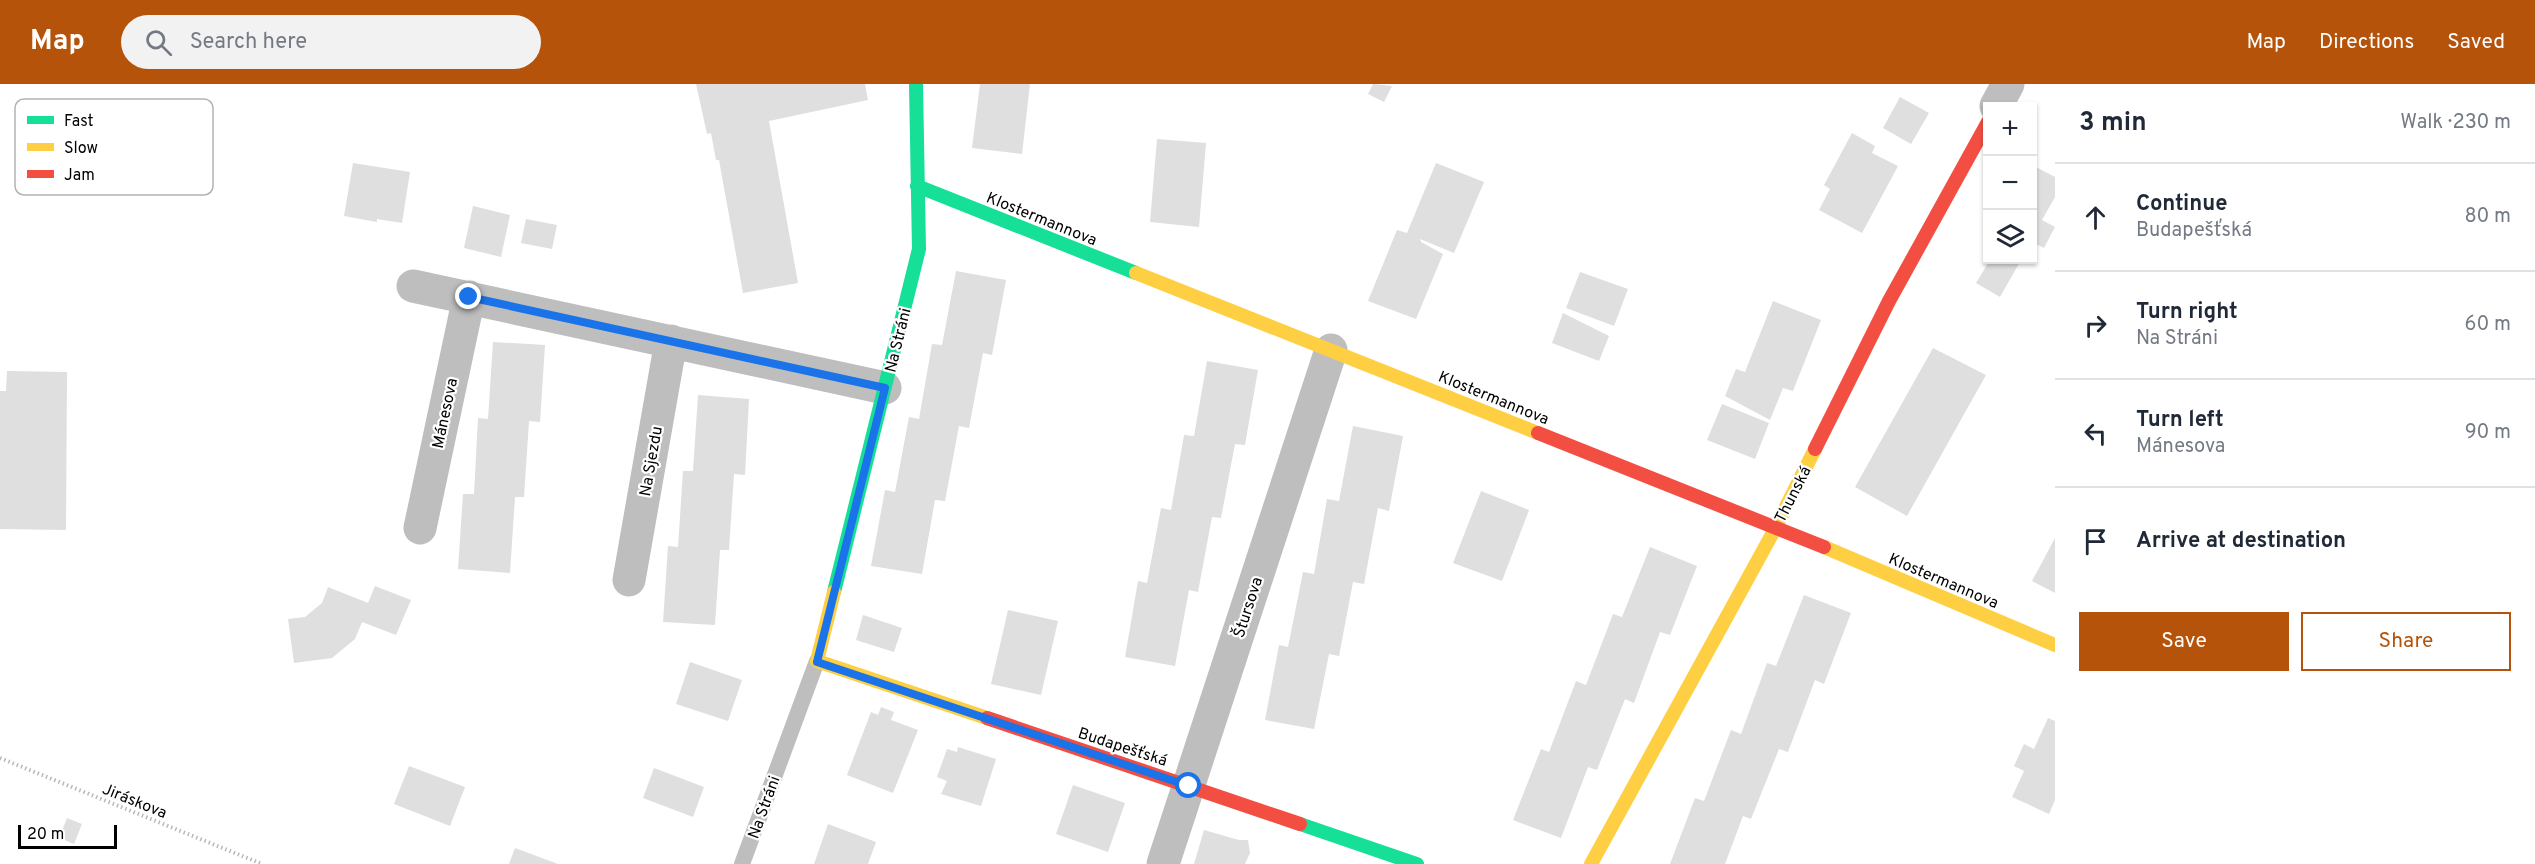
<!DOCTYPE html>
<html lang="en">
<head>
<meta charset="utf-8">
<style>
	:root { --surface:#fff; --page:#f2f2f3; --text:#1f2937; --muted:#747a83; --line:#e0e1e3; --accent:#b45309 }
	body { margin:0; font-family:Overpass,sans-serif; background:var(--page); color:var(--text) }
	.controls { position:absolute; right:18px; top:18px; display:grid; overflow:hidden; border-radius:0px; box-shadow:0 2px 4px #0004 }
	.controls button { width:54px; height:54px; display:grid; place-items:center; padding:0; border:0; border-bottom:2px solid var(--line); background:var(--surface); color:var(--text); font:30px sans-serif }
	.scale { position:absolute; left:18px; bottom:15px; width:99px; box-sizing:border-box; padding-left:6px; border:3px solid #000; border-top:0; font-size:16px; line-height:21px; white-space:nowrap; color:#000; -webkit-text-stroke:4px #fff; paint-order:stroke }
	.stop { position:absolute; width:18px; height:18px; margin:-14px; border:4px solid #1a73e8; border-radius:50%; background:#fff }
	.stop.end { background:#1a73e8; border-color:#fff; box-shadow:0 2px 6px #0008 }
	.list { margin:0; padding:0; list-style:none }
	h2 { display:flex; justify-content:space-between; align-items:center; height:78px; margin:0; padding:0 24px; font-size:26px }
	h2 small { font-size:20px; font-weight:400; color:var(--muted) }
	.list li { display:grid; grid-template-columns:39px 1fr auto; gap:18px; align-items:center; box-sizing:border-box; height:108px; padding:0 24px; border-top:2px solid var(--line) }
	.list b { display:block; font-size:22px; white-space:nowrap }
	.list p { margin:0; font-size:20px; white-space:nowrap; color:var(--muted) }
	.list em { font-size:20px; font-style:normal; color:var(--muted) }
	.actions { display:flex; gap:12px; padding:18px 24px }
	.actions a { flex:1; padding:14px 0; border:2px solid var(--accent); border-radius:0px; text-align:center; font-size:21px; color:var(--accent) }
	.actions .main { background:var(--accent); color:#fff }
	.icon { flex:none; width:33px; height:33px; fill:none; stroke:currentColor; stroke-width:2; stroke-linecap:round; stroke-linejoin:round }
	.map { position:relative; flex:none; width:2055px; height:780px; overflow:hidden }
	header { display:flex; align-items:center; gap:36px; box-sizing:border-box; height:84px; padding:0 30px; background:var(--accent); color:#fff }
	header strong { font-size:28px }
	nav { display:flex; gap:33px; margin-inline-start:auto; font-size:21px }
	.search { width:420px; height:54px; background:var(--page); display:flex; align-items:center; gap:15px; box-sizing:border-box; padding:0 21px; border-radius:33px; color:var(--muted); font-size:22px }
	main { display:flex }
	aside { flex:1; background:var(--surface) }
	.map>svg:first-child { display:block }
	.building { fill:#dfdfdf }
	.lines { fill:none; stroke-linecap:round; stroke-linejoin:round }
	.path { stroke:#b9b9b9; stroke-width:4; stroke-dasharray:1.5 3; stroke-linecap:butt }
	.lane { stroke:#bebebe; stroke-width:16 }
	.street { stroke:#bebebe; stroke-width:33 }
	.fast { stroke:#16e098; stroke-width:14 }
	.slow { stroke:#ffcf43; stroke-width:14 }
	.jam { stroke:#f24e42; stroke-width:14 }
	.route { stroke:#1a73e8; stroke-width:8 }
	.labels { text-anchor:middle; stroke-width:4.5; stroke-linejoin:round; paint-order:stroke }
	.street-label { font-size:16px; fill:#000; stroke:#fff }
	.key { fill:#fff; stroke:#b2b2b2; stroke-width:1.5 }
	.key-label { font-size:16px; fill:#000 }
</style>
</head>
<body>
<header>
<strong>Map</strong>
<div class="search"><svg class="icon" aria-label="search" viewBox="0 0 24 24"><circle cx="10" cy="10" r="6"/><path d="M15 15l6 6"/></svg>Search here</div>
<nav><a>Map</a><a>Directions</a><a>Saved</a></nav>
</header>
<main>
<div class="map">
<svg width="2055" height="780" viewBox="0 0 2055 780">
	<rect width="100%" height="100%" fill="#fff"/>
	<path class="building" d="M696 0H865L868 16 769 37 798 199 743 209 719 76H716L711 49 707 50Z
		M980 0H1030L1022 70 972 64Z
		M1373 0 1392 2 1384 18 1368 10Z
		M1900 13 1929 29 1911 60 1883 44Z
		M1852 49 1875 62 1872 69 1898 82 1862 149 1819 126 1830 105 1824 101Z
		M1157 55 1206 59 1199 143 1150 138Z
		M353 79 410 88 402 139 377 135V138L344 132Z
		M1436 79 1484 98 1454 169 1420 155 1421 158 1443 170 1416 235 1368 217 1397 146 1407 149Z
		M2034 82 2055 93V113L2042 136 2055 143 2044 164 2032 158Z
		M473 122 510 131 501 173 464 164Z
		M526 135 557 141 552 165 521 159Z
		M1990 176H2021L2000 213 1976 199Z
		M956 187 1006 196 992 271 983 269 969 344 959 342 945 417 935 416 922 490 871 482 885 406 895 408 909 333 919 335 932 260 942 261Z
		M1580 188 1628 205 1614 242 1566 224Z
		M1773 217 1821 236 1793 307 1783 304 1770 336 1725 312 1736 285 1745 288Z
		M1563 229 1609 252 1599 277 1552 259Z
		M493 258 545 261 540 338 529 337 524 413H515L510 489 458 485 463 410H474L478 334 488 335Z
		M1933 264 1986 291 1907 432 1855 403Z
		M1207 277 1258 286 1245 361 1235 360 1221 434 1212 433 1198 508 1189 506 1175 582 1125 573 1138 497 1147 499 1161 424 1171 426 1184 351 1194 352Z
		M7 287 67 288 66 446 0 445V307H6Z
		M698 311 749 315 745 391 734 390 729 466H720L715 541 663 538 668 462 678 463 683 387H693Z
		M1722 320 1769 339 1755 375 1707 356Z
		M1353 342 1403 352 1389 427 1378 424 1364 500 1353 498 1339 572 1329 570 1314 645 1265 636 1279 561 1288 563 1303 488 1314 490 1327 415 1339 417Z
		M1481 407 1529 426 1502 497 1453 479Z
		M2055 454V509L2032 497Z
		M1650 463 1697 482 1670 551 1660 548 1634 619 1625 615 1597 686 1588 683 1561 754 1513 736 1541 665 1549 668 1576 597 1586 601 1613 530 1622 533Z
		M375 502 411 516 396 551 362 538 355 555 332 574 294 579 288 535 305 533 322 519 328 503 368 519Z
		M1804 511 1851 529 1824 600 1815 596 1788 668 1779 665 1751 735 1743 732 1725 780H1670L1695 714 1704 717 1731 646 1741 650 1767 579 1776 582Z
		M1008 526 1058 537 1041 611 991 600Z
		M863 531 902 544 894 568 856 556Z
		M690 578 742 596 728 637 676 620Z
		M881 623 894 628 891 636 918 646 893 709 847 691 871 628 878 631Z
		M2048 634 2055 637V716L2049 730 2012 713 2024 687 2014 682 2024 660 2034 665Z
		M958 663 996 675 981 722 941 710 947 697 937 693 947 665 957 668Z
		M409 682 465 703 450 742 394 720Z
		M654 684 704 703 693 733 643 714Z
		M1073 701 1125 719 1108 768 1056 750Z
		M67 734 82 740 74 760 59 754Z
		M828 740 876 758 868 780H814Z
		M1204 746 1239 756H1248L1250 769 1245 780H1194Z
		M515 764 558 780H509Z"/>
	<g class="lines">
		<path class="path" d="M0 674 262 780"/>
		<path class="lane" d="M742 780 817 577"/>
		<path class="street" d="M1996 22 2008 0
			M413 202 885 304
			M420 444 469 213
			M629 496 671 257
			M1163 780 1331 266"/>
		<path class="fast" d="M917 102 1136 189
			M834 508 919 165 916 0
			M1300 740 1417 780"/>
		<path class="slow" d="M1136 189 1538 349
			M1824 463 2055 561
			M834 508 817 577 987 634
			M1591 780 1776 443 1815 365"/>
		<path class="jam" d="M1538 349 1824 463
			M1815 365 1889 217 1988 38
			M987 634 1300 740"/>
	</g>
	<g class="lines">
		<path class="route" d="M469 213 885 304 817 578 1189 702"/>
	</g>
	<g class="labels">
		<g class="street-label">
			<text transform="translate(1042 134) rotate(22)" y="6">Klostermannova</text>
			<text transform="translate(897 256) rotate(-76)" y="6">Na Stráni</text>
			<text transform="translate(1494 313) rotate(22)" y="6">Klostermannova</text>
			<text transform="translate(444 329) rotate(-78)" y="6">Mánesova</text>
			<text transform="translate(650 377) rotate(-80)" y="6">Na Sjezdu</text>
			<text transform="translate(1792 410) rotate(-63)" y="6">Thunská</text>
			<text transform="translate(1944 496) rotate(23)" y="6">Klostermannova</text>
			<text transform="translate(1247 523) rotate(-72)" y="6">Štursova</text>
			<text transform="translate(1123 662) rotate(18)" y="6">Budapešťská</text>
			<text transform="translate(135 716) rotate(22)" y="6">Jiráskova</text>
			<text transform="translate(763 723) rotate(-70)" y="6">Na Stráni</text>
		</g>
	</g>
	<rect x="15" y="15" width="198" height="96" rx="9" class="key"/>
	<rect x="27" y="32" width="27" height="8" fill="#16e098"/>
	<rect x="27" y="59" width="27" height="8" fill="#ffcf43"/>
	<rect x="27" y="86" width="27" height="8" fill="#f24e42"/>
	<g class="key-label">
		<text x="64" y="42">Fast</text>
		<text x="64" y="69">Slow</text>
		<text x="64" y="96">Jam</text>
	</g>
</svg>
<div class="controls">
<button>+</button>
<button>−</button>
<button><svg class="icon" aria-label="layers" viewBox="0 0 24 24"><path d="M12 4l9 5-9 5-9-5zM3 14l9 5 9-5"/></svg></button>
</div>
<div class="scale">20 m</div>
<div class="stop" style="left:1189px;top:702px"></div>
<div class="stop end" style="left:469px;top:213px"></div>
</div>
<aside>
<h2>3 min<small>Walk · 230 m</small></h2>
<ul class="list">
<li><svg class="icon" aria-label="ahead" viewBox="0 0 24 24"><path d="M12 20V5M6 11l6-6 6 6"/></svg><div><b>Continue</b><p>Budapešťská</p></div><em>80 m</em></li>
<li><svg class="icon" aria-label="right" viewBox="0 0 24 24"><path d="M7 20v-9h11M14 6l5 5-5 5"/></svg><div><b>Turn right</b><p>Na Stráni</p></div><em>60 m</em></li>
<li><svg class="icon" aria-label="left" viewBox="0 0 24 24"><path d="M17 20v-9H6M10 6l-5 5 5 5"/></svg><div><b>Turn left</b><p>Mánesova</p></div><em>90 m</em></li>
<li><svg class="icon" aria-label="arrive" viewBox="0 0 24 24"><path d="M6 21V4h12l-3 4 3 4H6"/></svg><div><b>Arrive at destination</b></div></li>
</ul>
<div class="actions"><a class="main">Save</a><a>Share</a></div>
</aside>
</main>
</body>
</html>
